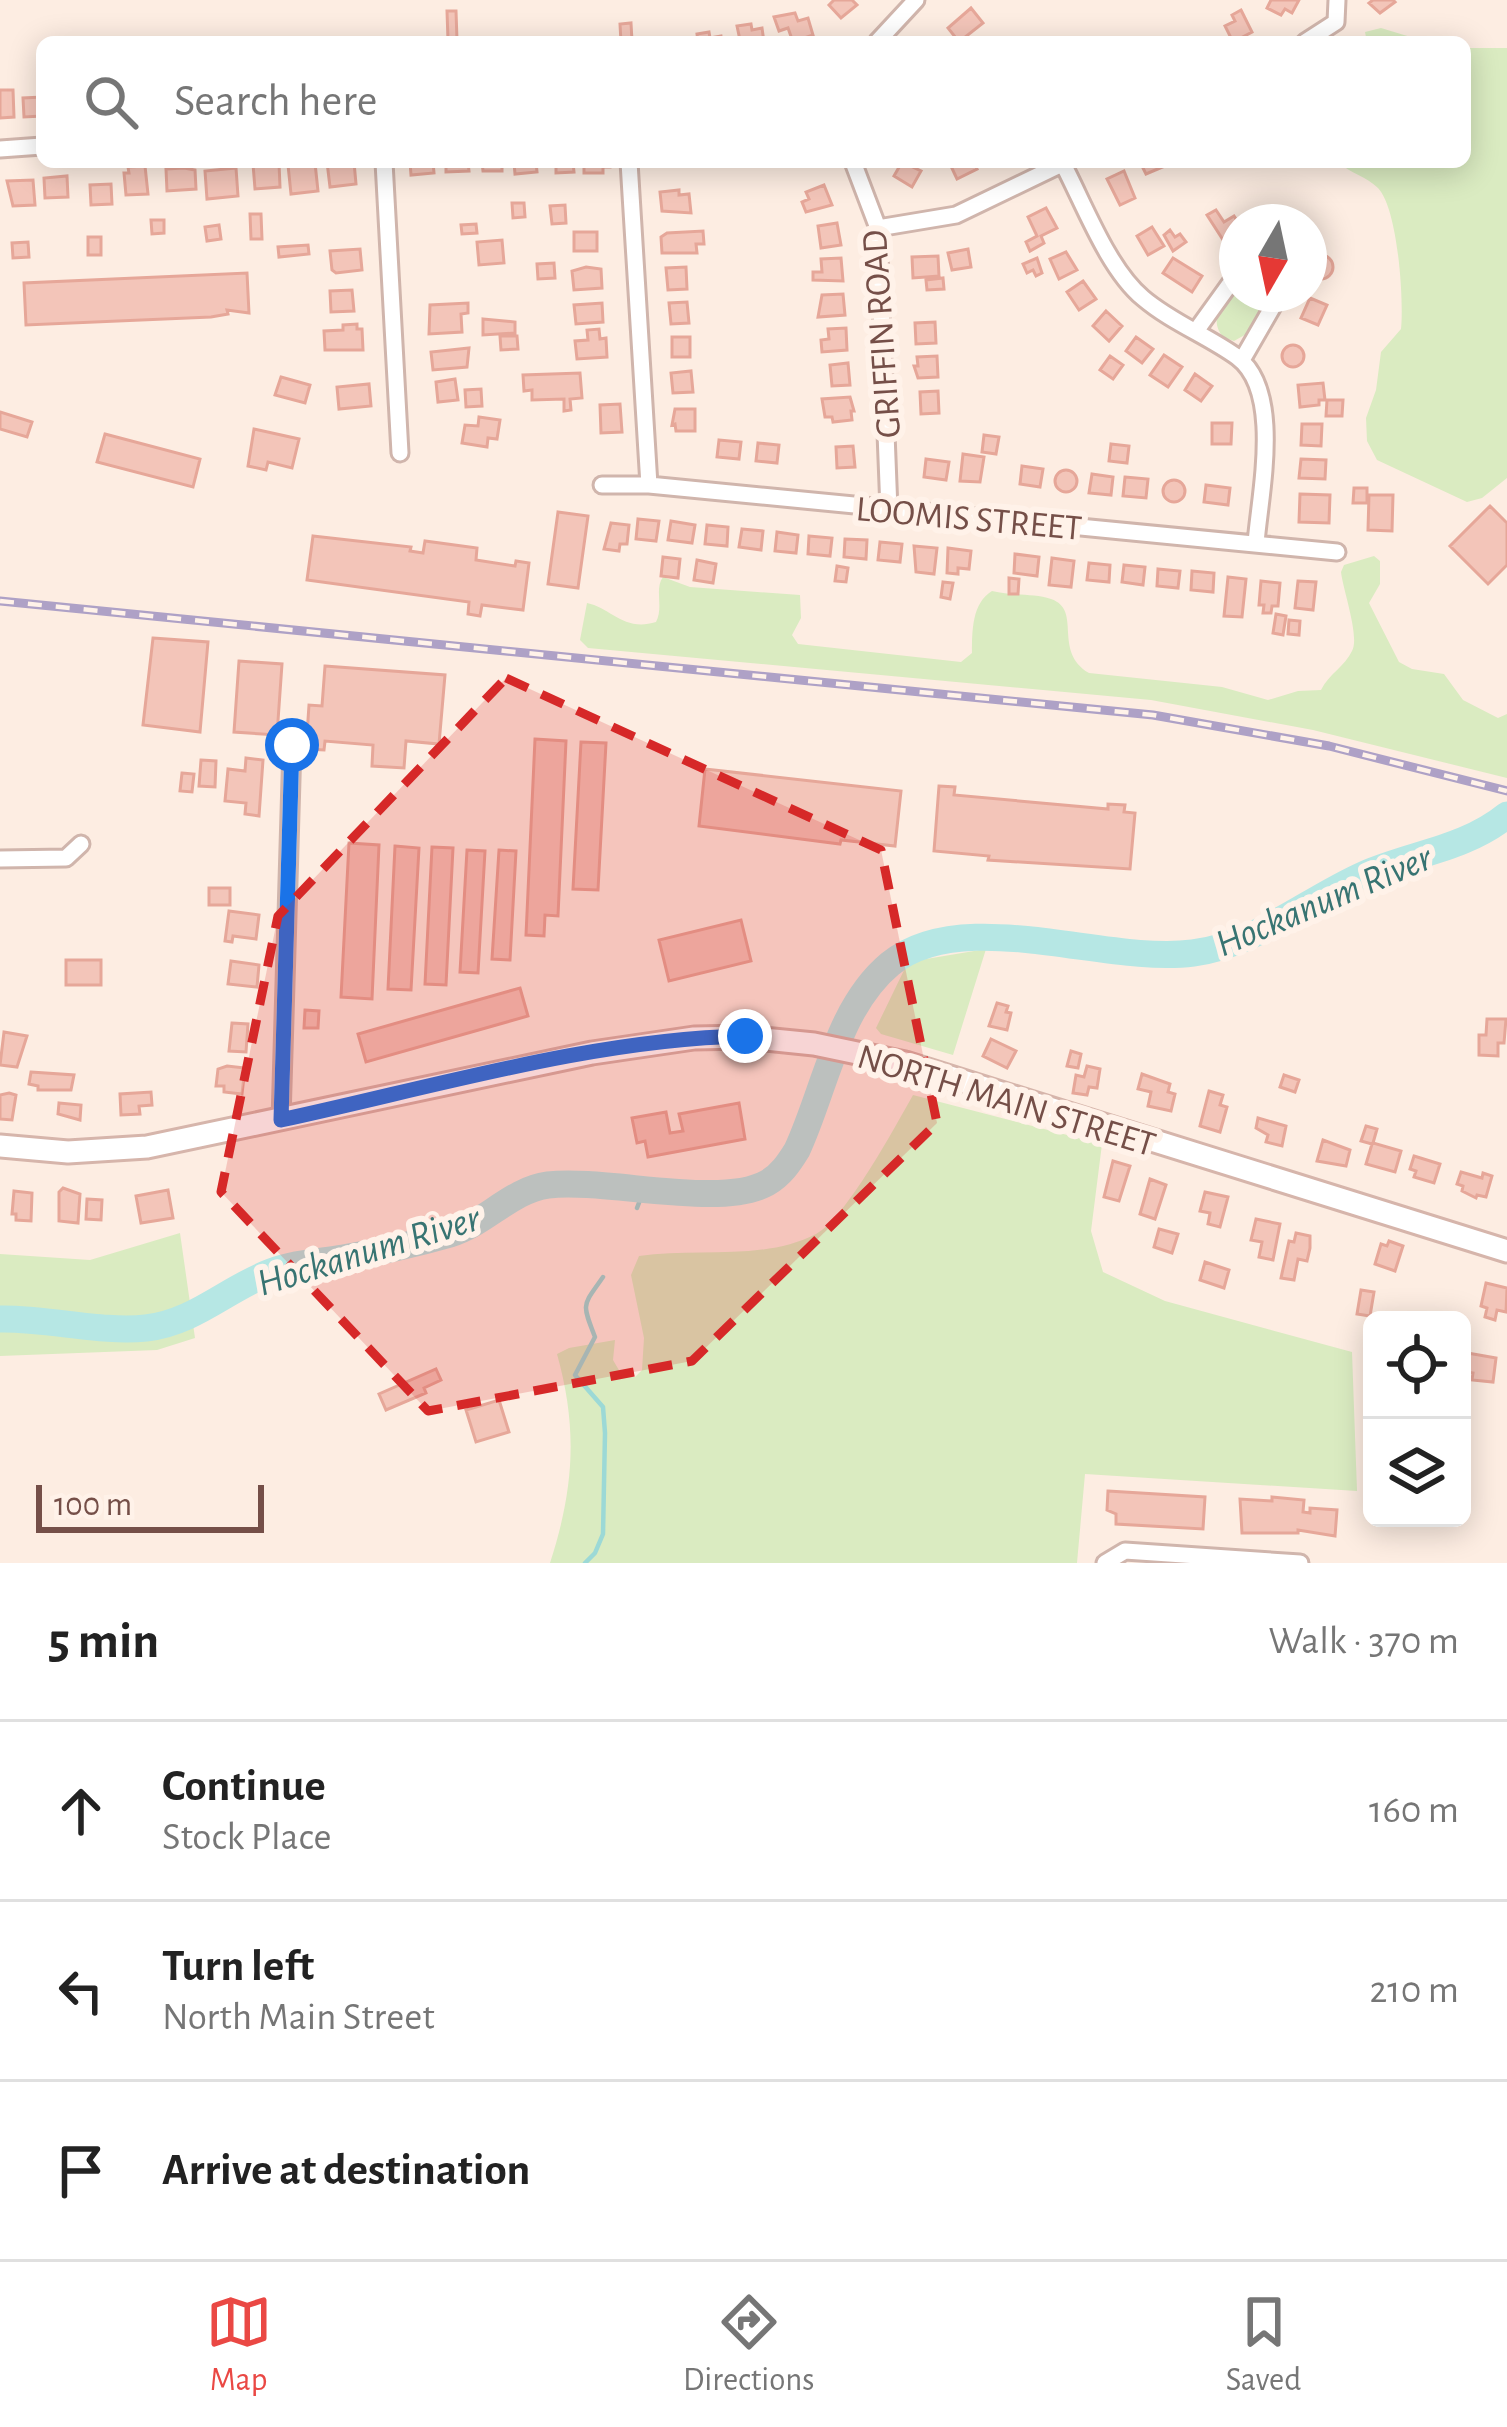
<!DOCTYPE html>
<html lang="en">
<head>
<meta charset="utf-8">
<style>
	:root { --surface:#fff; --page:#f6f6f6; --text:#222; --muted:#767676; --line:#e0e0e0; --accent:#ea4844 }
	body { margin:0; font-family:"Alegreya Sans",sans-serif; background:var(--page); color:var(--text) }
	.controls { position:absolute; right:36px; bottom:36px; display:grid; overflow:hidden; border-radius:18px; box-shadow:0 6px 30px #0003 }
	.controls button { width:108px; height:108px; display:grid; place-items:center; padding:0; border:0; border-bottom:3px solid var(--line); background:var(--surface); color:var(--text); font:60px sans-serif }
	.compass { position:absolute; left:1219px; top:204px; width:108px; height:108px; border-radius:50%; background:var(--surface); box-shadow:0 6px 30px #0003; rotate:189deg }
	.scale { position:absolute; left:36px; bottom:30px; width:228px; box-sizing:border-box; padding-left:12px; border:6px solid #754f48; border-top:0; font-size:33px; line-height:42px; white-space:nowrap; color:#754f48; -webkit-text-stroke:9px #fff2e9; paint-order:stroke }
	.stop { position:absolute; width:36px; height:36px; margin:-27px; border:9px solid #1a73e8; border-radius:50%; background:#fff }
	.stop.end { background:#1a73e8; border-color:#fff; box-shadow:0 3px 12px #0008 }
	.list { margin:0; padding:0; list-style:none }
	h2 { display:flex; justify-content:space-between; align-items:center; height:156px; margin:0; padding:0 48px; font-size:51px }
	h2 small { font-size:39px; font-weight:400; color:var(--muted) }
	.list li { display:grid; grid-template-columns:78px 1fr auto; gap:36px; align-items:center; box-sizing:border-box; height:180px; padding:0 48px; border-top:3px solid var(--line) }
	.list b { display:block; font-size:45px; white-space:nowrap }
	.list p { margin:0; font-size:39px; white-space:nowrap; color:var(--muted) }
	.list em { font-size:39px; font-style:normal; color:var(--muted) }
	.icon { flex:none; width:66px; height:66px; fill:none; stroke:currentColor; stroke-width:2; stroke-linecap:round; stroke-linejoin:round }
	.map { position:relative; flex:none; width:1507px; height:1563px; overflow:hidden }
	.search { position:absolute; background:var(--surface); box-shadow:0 6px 30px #0003; left:36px; right:36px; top:36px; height:132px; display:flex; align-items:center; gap:30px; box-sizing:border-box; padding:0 42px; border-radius:18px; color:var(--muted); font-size:45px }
	.sheet { height:696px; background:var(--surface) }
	nav { display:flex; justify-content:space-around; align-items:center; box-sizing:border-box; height:168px; border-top:3px solid var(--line); background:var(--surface); font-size:33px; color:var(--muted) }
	nav a { display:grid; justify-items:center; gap:6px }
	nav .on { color:var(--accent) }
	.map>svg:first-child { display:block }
	.green { fill:#daebc1 }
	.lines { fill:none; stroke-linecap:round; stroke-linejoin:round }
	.stream { stroke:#9cd9d6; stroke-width:4.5 }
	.river { stroke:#b6e7e4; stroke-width:27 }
	.building { fill:#f3c5b9; stroke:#e6a799; stroke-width:3 }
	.street-casing { stroke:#d0b5ac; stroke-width:21 }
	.secondary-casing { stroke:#d6b5ab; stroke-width:27 }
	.street { stroke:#fff; stroke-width:15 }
	.secondary { stroke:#fff; stroke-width:21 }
	.rail-casing { stroke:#aea1c6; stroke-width:9 }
	.rail { stroke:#fff2e9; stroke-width:4.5; stroke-dasharray:14; stroke-linecap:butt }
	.route { stroke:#1a73e8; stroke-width:15 }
	.marked { fill:#d62828; fill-opacity:0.2; stroke:#d62828; stroke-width:9; stroke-dasharray:24 15; stroke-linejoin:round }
	.labels { text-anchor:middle; stroke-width:12; stroke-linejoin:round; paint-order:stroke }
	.street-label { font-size:36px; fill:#754f48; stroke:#fff2e9 }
	.water-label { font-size:39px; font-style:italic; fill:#387472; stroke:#fff2e9 }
</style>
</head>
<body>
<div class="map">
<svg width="1507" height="1563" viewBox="0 0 1507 1563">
	<rect width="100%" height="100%" fill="#fdede2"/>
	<path class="green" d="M1381 28 1427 42H1367L1365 32Z
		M1465 48H1507V478L1482 498 1467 502 1377 460 1367 441 1366 418 1376 390 1381 352 1401 329C1404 300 1398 209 1378 188 1367 177 1350 173 1338 162H1465Z
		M1237 285V294H1274L1250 332 1234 341 1223 337C1207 318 1225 302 1237 285Z
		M1374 556 1380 561V584L1369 603 1399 662 1412 669 1444 674 1463 700 1498 718 1507 714V778L1313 730 1151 700 588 648 580 640 587 603C611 608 624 632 656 622 664 607 654 589 663 577L690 587 800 595 801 618 792 635 798 644 961 662 972 653C972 631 972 603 992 591 1011 596 1033 593 1051 599 1083 610 1052 651 1089 673L1222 687 1268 700 1298 691 1321 690C1329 674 1345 666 1352 651 1360 637 1343 590 1341 572L1344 565Z
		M986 949 953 1055 881 1034 876 1028 908 962Z
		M913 1095 1102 1144 1091 1231 1103 1272 1165 1301 1352 1352 1357 1491 1085 1474 1077 1563H550C574 1489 578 1429 557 1354L569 1348 615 1340 613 1360 623 1377H635L642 1370 644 1338 631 1275 639 1256C696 1248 764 1261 816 1234 846 1218 895 1127 913 1095Z
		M180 1233 195 1338 157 1350 0 1356V1254L90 1260Z"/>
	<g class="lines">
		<path class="stream" d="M637 1208 645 1187
			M585 1563 595 1553 603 1534 605 1433 603 1407 575 1375 595 1337C581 1302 583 1306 603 1277"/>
		<path class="river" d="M0 1319C47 1318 103 1333 146 1328 194 1323 228 1288 271 1272 294 1263 319 1262 343 1258 379 1252 415 1244 450 1234 486 1223 511 1190 548 1185 606 1178 720 1209 767 1183 781 1175 789 1163 797 1150 825 1090 837 1008 890 964 963 904 1105 965 1193 953 1256 945 1308 899 1365 874 1414 853 1465 849 1507 815"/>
	</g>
	<path class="building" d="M834 0H852L857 5 841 18 829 5Z
		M1271 0H1299L1292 13 1285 9 1281 15 1267 8Z
		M1373 0H1393L1395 2 1380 13 1369 3Z
		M971 8 983 23 959 42 948 28Z
		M1241 10 1252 32 1233 42 1225 26 1235 21 1232 15Z
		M447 11H456L457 40H448Z
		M795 13 798 21 808 18 813 35 793 42 788 28 779 31 774 17Z
		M631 23 632 41 621 42 620 24Z
		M751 24 752 30 762 28 764 42 740 40 737 26Z
		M709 32 710 38 721 36 722 42H698L697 34Z
		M0 90H13L14 117 0 118Z
		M42 97V116L24 117 23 98Z
		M327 162H354L356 184 330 187Z
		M410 162H433L434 173 411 175Z
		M446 162H468L469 171 446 172Z
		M482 162H502V171H483Z
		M514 162H536L537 172 515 174Z
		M556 162H573L574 172 556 173Z
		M584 162H610V167H603V173H584Z
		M902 162 921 171 912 187 894 176Z
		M949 162H973L977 169 957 179Z
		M1140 162H1163L1165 166 1146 174Z
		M279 163 280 187 255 189 253 164Z
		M315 163 318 191 291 194 288 165Z
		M145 166 148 194 126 195 124 173H129L128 167Z
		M184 168 195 170 196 189 167 191 166 169Z
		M236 168 238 196 207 199 205 171Z
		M1124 171 1135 198 1120 205 1107 179Z
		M67 176 68 197 45 198 44 178Z
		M33 180 35 205 13 206 7 181Z
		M111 184 112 204 91 205 90 185Z
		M824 185 832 205 806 212 802 202 809 199 806 192Z
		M679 190V195L689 194 691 213 662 211 660 192Z
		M512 203H524L525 217 513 218Z
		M565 205 566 223 552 224 550 206Z
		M1046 208 1057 228 1041 236 1044 243 1030 251 1026 242 1037 236 1028 217Z
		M1260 209 1281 212 1279 222H1258Z
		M1216 210 1224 222 1234 216 1238 222 1237 236 1225 243 1207 215Z
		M250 214H261L262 239H251Z
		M151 220H164V233L152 234Z
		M837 223 841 245 821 248 818 226Z
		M476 224 477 233 462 234 461 225Z
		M219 225 221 239 207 241 205 227Z
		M1152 227 1164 246 1148 255 1137 236Z
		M1170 230 1175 237 1180 234 1186 242 1173 251 1164 235Z
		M703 231 704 244H696L697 253H662L661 237 667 233Z
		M574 232H597V251H574Z
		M88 237H101V255H88Z
		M502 240 504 263 479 265 477 242Z
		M28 242 29 257 13 258 12 243Z
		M308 245 309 254 279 257 278 247Z
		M360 249 362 270 336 273 332 270 330 251Z
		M968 249 971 267 952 270 948 253Z
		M1066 252 1077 270 1059 279 1050 259Z
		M1309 267a12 12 0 1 1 24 0a12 12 0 1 1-24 0Z
		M938 256 939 276 913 278 912 257Z
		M841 258 843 281 813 280V272H822L821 259Z
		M1037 258 1042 273 1036 276 1033 270 1027 273 1023 264Z
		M1173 258 1202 276 1192 292 1163 273Z
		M554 263 555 278 538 279 537 264Z
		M586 267 601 269 602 288 574 290 572 271Z
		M686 267 687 289 668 290 666 268Z
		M247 273 249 313 227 310 228 314 211 317 26 325 24 283Z
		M943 278 944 289 927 290 926 280Z
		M1083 281 1096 299 1079 310 1067 292Z
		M352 290 354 311 331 312 330 291Z
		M843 294 845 315 818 317 822 295Z
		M1310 298 1327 305 1318 325 1301 318Z
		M687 302 689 323 671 324 669 303Z
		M468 303V313L461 314 462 332 429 334 430 305Z
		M602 303 603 322 576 324 574 305Z
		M1106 311 1122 326 1109 341 1093 326Z
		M483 319 515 322V333L483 335Z
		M935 322 936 343 916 344 915 323Z
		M357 324V329H362L363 350H325L324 331 343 330V325Z
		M846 328 847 350 822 352 821 340 829 339 828 329Z
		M599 329 600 339 606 338 607 357 577 359 575 341 588 340 587 330Z
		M500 336H517L518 349 501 350Z
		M672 337H690V357H672Z
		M1136 337 1153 349 1142 363 1126 351Z
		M1282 356a11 11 0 1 1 22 0a11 11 0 1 1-22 0Z
		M469 348 467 367 433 370 431 352Z
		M1164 355 1182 367 1168 387 1150 375Z
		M937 356 938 377 918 378 914 366H918L917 357Z
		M1110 356 1123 365 1113 379 1100 370Z
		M848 363 850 385 832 386 830 365Z
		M691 371 693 392 673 393 671 373Z
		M580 373 582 398 570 399 571 410 564 411V399L532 400V390L524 391 523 375Z
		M1195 374 1212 386 1201 401 1185 390Z
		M281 377 310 385 305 403 275 395Z
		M455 379 458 400 438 402 436 382Z
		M1323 383 1325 400H1319V405L1300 407 1298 385Z
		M369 384 371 406 339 409 337 387Z
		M481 389 482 406 466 407 465 390Z
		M938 391 939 413 921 414 920 392Z
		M850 397 854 411H851L852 420 833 422 832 417H825L822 399Z
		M1327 400H1343L1342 416H1326Z
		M620 404 622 432 601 433 600 405Z
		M675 409H695V431H676L675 424 672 425Z
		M0 412 32 422 27 437 0 429Z
		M479 417 500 420 497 439 488 438 487 447 462 443 465 425 478 426Z
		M1212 423H1232L1231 444H1212Z
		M1302 424H1322L1321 446 1301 445Z
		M254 429 299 439 292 468 268 462 266 470 248 466Z
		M105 434 200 459 193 487 97 462Z
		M984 435 999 437 996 454 982 452Z
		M719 440 741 442 739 459 717 457Z
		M758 443 779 445 777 463 756 461Z
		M1111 444 1129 446 1127 463 1109 461Z
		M853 446 855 467 837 468 836 447Z
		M963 454 984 457 980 482 960 481Z
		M926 459 949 462 946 480 924 477Z
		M1301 459 1326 460 1325 479 1299 478Z
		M1022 466 1043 469 1040 487 1020 484Z
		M1055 481a11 11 0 1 1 22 0a11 11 0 1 1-22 0Z
		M1092 474 1113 477 1111 495 1089 493Z
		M1125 477 1148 479 1146 498 1123 496Z
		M1163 491a11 11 0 1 1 22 0a11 11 0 1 1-22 0Z
		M1206 485 1230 488 1228 505 1204 502Z
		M1354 488H1367V503H1353Z
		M1300 494 1330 495 1329 523 1299 522Z
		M1369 495H1393L1392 531 1368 530Z
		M1490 506 1507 523V565L1488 584 1450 546Z
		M558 512 588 516 578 588 548 584Z
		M638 519 659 521 656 541 636 539Z
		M671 521 695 525 692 543 668 540Z
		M611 523 629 525 627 544H620L619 551 604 549Z
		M707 525 728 527 727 546 705 544Z
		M742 529 763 531 761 550 739 547Z
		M777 532 798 535 796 553 775 551Z
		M313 536 411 547 410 551 423 553 425 541 477 548 476 560 515 566 516 561 529 563 523 610 482 605 480 616 468 614 469 602 307 580Z
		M809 536 832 538 830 556 808 554Z
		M845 539 867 540 866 559 844 557Z
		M880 542 902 544 900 562 878 560Z
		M914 546 937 548 934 574 916 572Z
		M948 548 971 551 969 569 958 568V574L947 573Z
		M1015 554 1039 557 1037 576 1014 573Z
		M663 557 680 559 678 578 661 576Z
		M1052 558 1074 561 1071 587 1049 585Z
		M697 560 716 564 713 583 694 580Z
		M1089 563 1110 565 1109 582 1087 580Z
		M1124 565 1145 567 1143 585 1122 582Z
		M837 566 848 568 846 582 835 581Z
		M1158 569 1180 571 1178 588 1157 586Z
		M1192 571 1214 573 1213 592 1191 590Z
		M1228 577 1246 579 1242 617 1224 616Z
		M1009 578 1019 579 1018 594H1009Z
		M1261 581 1280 583 1278 606H1272L1271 613H1263L1264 605H1259Z
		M1298 581 1316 582 1313 610 1295 608Z
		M943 582 953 583 950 599 941 597Z
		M1276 614 1286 616 1283 635 1273 633Z
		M1289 620 1300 621 1299 635 1288 634Z
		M153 638 208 642 200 732 143 725Z
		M239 661 282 664 277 735 234 732Z
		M325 666 445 675 439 744 406 741 404 768 372 766 373 745 325 741 324 750 306 749 309 705 322 706Z
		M535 739 566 741 558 916 545 915 544 936 526 935Z
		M581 742 606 743 598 890 573 889Z
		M246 758 263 760 259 816 245 814 246 803 225 801 228 769 245 771Z
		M201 760 216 761 215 787 199 786Z
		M705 769 901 791 895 846 841 840 840 844 699 826Z
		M182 773 194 774 192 792 180 791Z
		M939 786 955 787 954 795 1108 809V804L1125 805 1124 812 1135 813 1130 869 988 860 989 856 934 851Z
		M349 843 379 845 372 999 341 997Z
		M395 846 419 848 411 990 388 989Z
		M432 847 453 848 446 985 425 984Z
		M467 850 485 851 478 973 460 972Z
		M499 850 516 851 510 960 492 959Z
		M209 888H230V905H209Z
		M229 911 259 915 256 939 233 936 232 942 225 941Z
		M741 920 751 961 669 981 659 940Z
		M66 960H101V985H66Z
		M231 961 259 965 257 987 228 984Z
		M520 988 528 1016 366 1062 358 1034Z
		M997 1003 1008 1006 1006 1012 1011 1013 1007 1030 989 1026Z
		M305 1010 319 1011 318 1028H304Z
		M1487 1019H1506L1504 1043H1498V1056L1479 1055V1035H1486Z
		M232 1023 248 1024 246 1052 229 1051Z
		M4 1032 27 1036 17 1067 0 1065Z
		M991 1039 1016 1051 1007 1068 983 1056Z
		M1071 1051 1081 1054 1078 1068 1067 1066Z
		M227 1066 245 1068 242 1094 224 1092V1086H216L218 1069Z
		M1087 1066 1100 1069 1097 1088 1089 1087 1087 1095 1073 1093 1076 1075 1084 1077Z
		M31 1072 74 1075 71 1090H38V1086L29 1084Z
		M1142 1074 1170 1084 1168 1092 1175 1094 1171 1111 1148 1106 1151 1092 1138 1089Z
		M1284 1075 1299 1080 1295 1092 1280 1087Z
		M1209 1091 1223 1095 1220 1105 1227 1107 1220 1132 1200 1126Z
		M151 1092 152 1105 139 1106 140 1114 121 1115 120 1094Z
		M9 1093 16 1095 12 1120 0 1119V1095Z
		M59 1103 81 1105 80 1120 58 1114Z
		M739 1103 745 1139 648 1157 645 1141 637 1143 632 1118 666 1112 670 1133 683 1131 679 1114Z
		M1258 1118 1286 1126 1282 1146 1266 1142 1268 1135 1256 1128Z
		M1366 1126 1377 1129 1373 1143 1401 1151 1395 1172 1366 1164 1372 1144 1361 1141Z
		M1323 1140 1350 1150 1346 1166 1317 1161Z
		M1414 1156 1440 1164 1434 1183 1414 1177 1416 1171 1410 1169Z
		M1113 1161 1130 1166 1119 1201 1104 1197Z
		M1461 1172 1482 1178 1483 1173 1492 1176 1486 1197 1477 1195 1476 1198 1462 1191 1463 1186 1457 1184Z
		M1150 1179 1166 1185 1155 1219 1140 1214Z
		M63 1188 80 1194 78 1223 59 1221V1192Z
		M168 1190 173 1218 141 1223 136 1196Z
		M14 1191 32 1193 31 1221 16 1220V1214H12Z
		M1205 1192 1228 1197 1220 1227 1208 1224 1210 1213 1200 1211Z
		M87 1199 102 1200 101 1220 86 1219Z
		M1256 1219 1280 1224 1273 1260 1259 1257 1262 1242 1251 1240Z
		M1159 1229 1178 1234 1172 1253 1154 1247Z
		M1296 1233 1310 1236V1248L1307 1261 1298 1259 1294 1280 1281 1278 1289 1241 1294 1242Z
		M1389 1241 1403 1246 1395 1271 1375 1264 1381 1244 1387 1246Z
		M1205 1262 1229 1270 1224 1288 1200 1280Z
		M1486 1283 1507 1288 1506 1312 1497 1310 1495 1320 1485 1317 1487 1308 1481 1306Z
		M1361 1290 1374 1292 1370 1316 1357 1314Z
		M1462 1352 1496 1358 1493 1382 1472 1380 1473 1373 1466 1372 1465 1380 1462 1379Z
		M436 1369 441 1380 424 1388 426 1393 386 1410 379 1394Z
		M499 1400 509 1432 476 1442 466 1410Z
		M1108 1491 1205 1497 1203 1529 1116 1524V1514L1107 1510Z
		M1272 1497 1304 1500 1303 1512 1310 1513V1508L1337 1510 1335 1536 1298 1530V1533H1242L1240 1499 1272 1501Z"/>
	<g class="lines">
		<defs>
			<path id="street" d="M877 42 916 0
				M1305 42 1336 22 1337 0
				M0 149 42 146
				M384 162 400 453
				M629 162 649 485
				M853 162 878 228 889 510
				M1063 164C1084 204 1108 269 1143 298 1171 322 1208 336 1237 357 1283 391 1260 493 1256 543
				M878 228 956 215 1066 162
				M1196 331 1237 274
				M1242 360 1280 294
				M602 485H649L1337 552
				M0 859 66 858 81 844
				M281 1120 292 745
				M1105 1563 1125 1551 1300 1563"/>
			<path id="secondary" d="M0 1146 68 1152 147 1147 592 1053 694 1038 745 1037 814 1044 905 1063 1507 1251"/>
		</defs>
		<use href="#street" class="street-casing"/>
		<use href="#secondary" class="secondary-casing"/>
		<use href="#street" class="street"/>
		<use href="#secondary" class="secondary"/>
		<defs>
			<path id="rail" d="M0 601 1153 715 1329 746 1507 791"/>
		</defs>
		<use href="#rail" class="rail-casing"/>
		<use href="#rail" class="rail"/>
	</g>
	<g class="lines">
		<path class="route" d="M292 745 281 1120C430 1088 593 1039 745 1036"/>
	</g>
	<path class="marked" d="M506 678 881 850 937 1123 692 1361 428 1411 221 1192 278 916Z"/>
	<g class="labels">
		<g class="street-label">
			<text transform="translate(880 334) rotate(-94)" y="13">GRIFFIN ROAD</text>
			<text transform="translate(969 517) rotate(5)" y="13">LOOMIS STREET</text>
			<text transform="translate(1007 1099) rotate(17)" y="13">NORTH MAIN STREET</text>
		</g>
		<g class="water-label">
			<text transform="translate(1323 899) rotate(-23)" y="14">Hockanum River</text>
			<text transform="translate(368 1249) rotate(-17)" y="14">Hockanum River</text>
		</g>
	</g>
</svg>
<div class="controls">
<button><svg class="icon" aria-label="locate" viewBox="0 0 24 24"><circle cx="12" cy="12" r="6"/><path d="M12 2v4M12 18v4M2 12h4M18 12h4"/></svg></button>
<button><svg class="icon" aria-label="layers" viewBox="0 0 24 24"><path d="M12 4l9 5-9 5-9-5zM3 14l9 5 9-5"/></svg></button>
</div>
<svg class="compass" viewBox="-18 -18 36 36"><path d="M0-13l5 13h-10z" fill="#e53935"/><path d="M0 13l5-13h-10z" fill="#767676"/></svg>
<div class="scale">100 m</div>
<div class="stop" style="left:292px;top:745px"></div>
<div class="stop end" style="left:745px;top:1036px"></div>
<div class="search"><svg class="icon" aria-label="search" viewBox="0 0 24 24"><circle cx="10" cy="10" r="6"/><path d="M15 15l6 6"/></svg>Search here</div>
</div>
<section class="sheet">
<h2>5 min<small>Walk · 370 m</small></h2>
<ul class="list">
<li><svg class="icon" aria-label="ahead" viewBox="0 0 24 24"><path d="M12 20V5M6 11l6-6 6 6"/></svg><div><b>Continue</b><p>Stock Place</p></div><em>160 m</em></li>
<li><svg class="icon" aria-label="left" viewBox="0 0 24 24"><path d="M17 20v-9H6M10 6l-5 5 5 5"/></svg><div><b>Turn left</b><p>North Main Street</p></div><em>210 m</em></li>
<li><svg class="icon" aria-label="arrive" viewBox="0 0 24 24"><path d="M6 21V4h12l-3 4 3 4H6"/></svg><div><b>Arrive at destination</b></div></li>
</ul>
</section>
<nav>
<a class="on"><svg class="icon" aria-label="map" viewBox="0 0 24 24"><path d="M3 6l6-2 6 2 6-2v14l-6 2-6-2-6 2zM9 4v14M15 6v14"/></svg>Map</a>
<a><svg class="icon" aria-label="directions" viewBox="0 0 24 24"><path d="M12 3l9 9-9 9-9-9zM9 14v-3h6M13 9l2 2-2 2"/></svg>Directions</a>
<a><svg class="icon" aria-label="saved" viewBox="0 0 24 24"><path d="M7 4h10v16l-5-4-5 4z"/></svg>Saved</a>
</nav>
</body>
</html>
